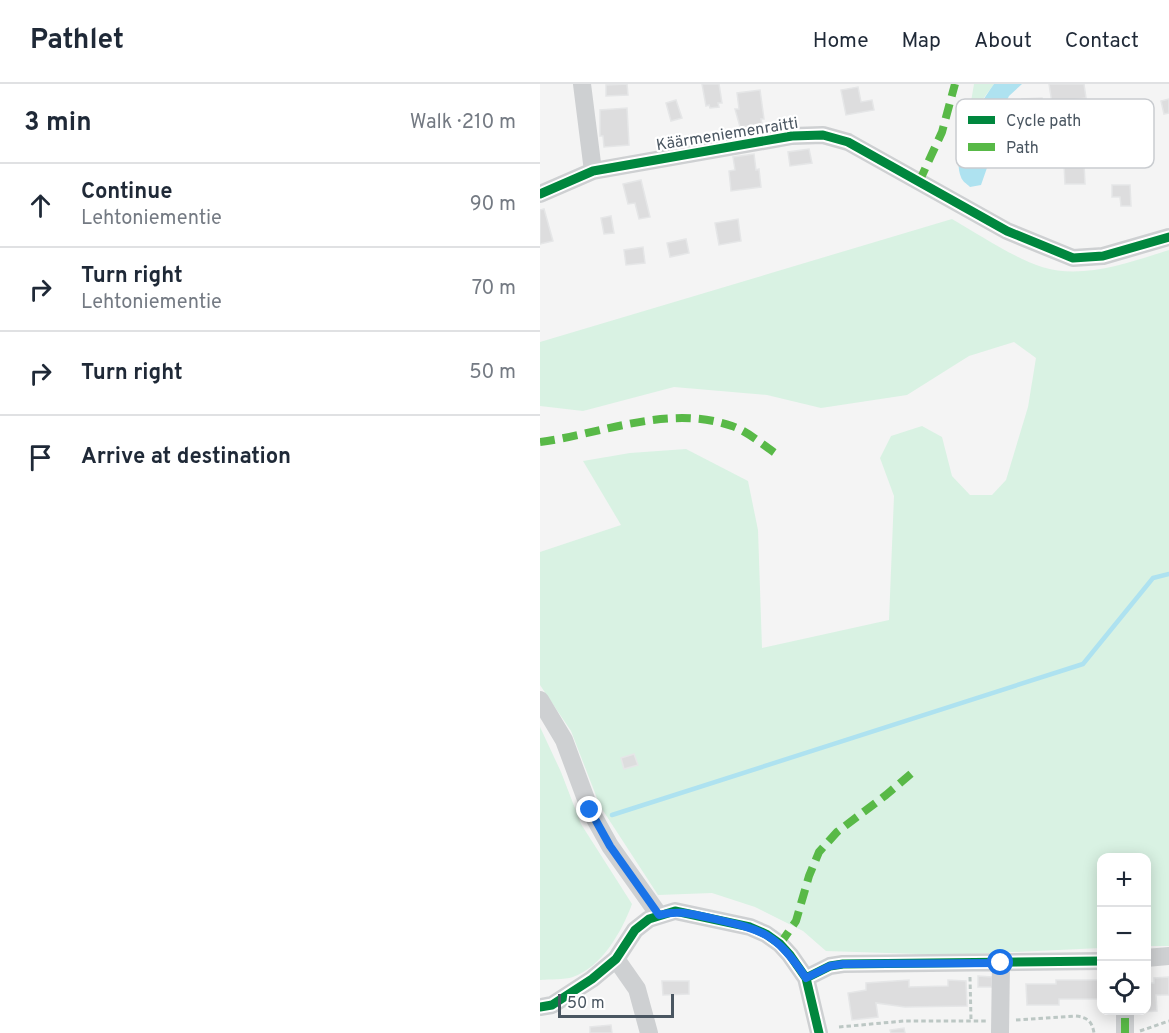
<!DOCTYPE html>
<html lang="en">
<head>
<meta charset="utf-8">
<style>
	:root { --surface:#fff; --page:#f6f6f7; --text:#1f2937; --muted:#747a83; --line:#e0e1e3 }
	body { margin:0; font-family:Overpass,sans-serif; background:var(--page); color:var(--text) }
	.controls { position:absolute; right:18px; bottom:18px; display:grid; overflow:hidden; border-radius:12px; box-shadow:0 3px 15px #0003 }
	.controls button { width:54px; height:54px; display:grid; place-items:center; padding:0; border:0; border-bottom:2px solid var(--line); background:var(--surface); color:var(--text); font:30px sans-serif }
	.scale { position:absolute; left:18px; bottom:15px; width:116px; box-sizing:border-box; padding-left:6px; border:3px solid #4a5661; border-top:0; font-size:16px; line-height:21px; white-space:nowrap; color:#4a5661; -webkit-text-stroke:4px #fff; paint-order:stroke }
	.stop { position:absolute; width:18px; height:18px; margin:-14px; border:4px solid #1a73e8; border-radius:50%; background:#fff }
	.stop.end { background:#1a73e8; border-color:#fff; box-shadow:0 2px 6px #0008 }
	.list { margin:0; padding:0; list-style:none }
	h2 { display:flex; justify-content:space-between; align-items:center; height:78px; margin:0; padding:0 24px; font-size:26px }
	h2 small { font-size:20px; font-weight:400; color:var(--muted) }
	.list li { display:grid; grid-template-columns:39px 1fr auto; gap:18px; align-items:center; box-sizing:border-box; height:84px; padding:0 24px; border-top:2px solid var(--line) }
	.list b { display:block; font-size:22px; white-space:nowrap }
	.list p { margin:0; font-size:20px; white-space:nowrap; color:var(--muted) }
	.list em { font-size:20px; font-style:normal; color:var(--muted) }
	.icon { flex:none; width:33px; height:33px; fill:none; stroke:currentColor; stroke-width:2; stroke-linecap:round; stroke-linejoin:round }
	.map { position:relative; flex:none; width:629px; height:949px; overflow:hidden }
	header { display:flex; align-items:center; gap:36px; box-sizing:border-box; height:84px; padding:0 30px; background:var(--surface); border-bottom:2px solid var(--line) }
	header strong { font-size:28px }
	nav { display:flex; gap:33px; margin-inline-start:auto; font-size:21px }
	main { display:flex }
	aside { flex:1; background:var(--surface) }
	.map>svg:first-child { display:block }
	.green { fill:#d9f2e3 }
	.water { fill:#aee2f0 }
	.lines { fill:none; stroke-linecap:round; stroke-linejoin:round }
	.stream { stroke:#aee2f0; stroke-width:4.5 }
	.building { fill:#ddddde; stroke:#e5e6e7; stroke-width:1.5 }
	.path { stroke:#bcc7c4; stroke-width:3; stroke-dasharray:4.5 3; stroke-linecap:butt }
	.minor { stroke:#ced0d2; stroke-width:18 }
	.quiet { stroke:#58b947; stroke-width:8; stroke-dasharray:15 8; stroke-linecap:butt }
	.cycleway-casing { stroke:#fff; stroke-width:13 }
	.cycleway { stroke:#00873e; stroke-width:9 }
	.route { stroke:#1a73e8; stroke-width:8 }
	.labels { text-anchor:middle; stroke-width:4.5; stroke-linejoin:round; paint-order:stroke }
	.street-label { font-size:16px; fill:#4a5661; stroke:#fff }
	.key { fill:#fff; stroke:#c9ccd0; stroke-width:1.5 }
	.key-label { font-size:16px; fill:#4a5661 }
</style>
</head>
<body>
<header>
<strong>Pathlet</strong>
<nav><a>Home</a><a>Map</a><a>About</a><a>Contact</a></nav>
</header>
<main>
<aside>
<h2>3 min<small>Walk · 210 m</small></h2>
<ul class="list">
<li><svg class="icon" aria-label="ahead" viewBox="0 0 24 24"><path d="M12 20V5M6 11l6-6 6 6"/></svg><div><b>Continue</b><p>Lehtoniementie</p></div><em>90 m</em></li>
<li><svg class="icon" aria-label="right" viewBox="0 0 24 24"><path d="M7 20v-9h11M14 6l5 5-5 5"/></svg><div><b>Turn right</b><p>Lehtoniementie</p></div><em>70 m</em></li>
<li><svg class="icon" aria-label="right" viewBox="0 0 24 24"><path d="M7 20v-9h11M14 6l5 5-5 5"/></svg><div><b>Turn right</b></div><em>50 m</em></li>
<li><svg class="icon" aria-label="arrive" viewBox="0 0 24 24"><path d="M6 21V4h12l-3 4 3 4H6"/></svg><div><b>Arrive at destination</b></div></li>
</ul>
</aside>
<div class="map">
<svg width="629" height="949" viewBox="0 0 629 949">
	<rect width="100%" height="100%" fill="#f4f4f4"/>
	<path class="green" d="M434 0H454L443 15 426 47Z
		M412 135C438 150 474 174 502 183 543 196 590 178 629 166V862H607L606 774H562L561 864 409 871 286 867 263 847 215 823 172 809 118 811 60 722 31 647 0 601V468L81 441 43 377 90 369 146 365 208 397 218 446 222 564 349 536 354 412 340 374 351 352 382 342 402 353 412 392 430 411H452L466 396 488 323 496 274 474 258 429 272 367 311 281 324 227 311 134 303 43 327 0 322V258Z
		M0 643 21 688 41 740 92 820C82 847 62 883 33 893 24 896 10 895 0 896Z"/>
	<path class="water" d="M454 0H482L469 12 456 39 448 60V81L441 101 430 103C427 100 422 97 421 93 410 67 439 21 454 0Z"/>
	<g class="lines">
		<path class="stream" d="M72 731 543 580 613 494 629 490"/>
	</g>
	<path class="building" d="M87 0 88 11 66 12V1Z
		M162 0H179L182 19H178L179 23 170 24 169 21 166 22Z
		M509 0H544L546 14 512 19Z
		M318 3 321 18 332 16 334 26 306 31 301 6Z
		M220 6 224 35H221L222 40 200 43 195 25H199L197 9Z
		M502 14 503 35 483 36 482 15Z
		M629 15V29L624 30 621 17Z
		M136 16 142 34 131 37 126 19Z
		M87 24 89 61 64 63 63 52H60V26Z
		M269 65 272 79 250 82 248 68Z
		M214 70 216 86 219 85 221 103 191 107 189 87 195 86 193 73Z
		M544 79 545 100H525L524 80Z
		M101 96 110 133 99 135 95 119 88 120 83 100Z
		M572 101H590L591 122H581L580 113H572Z
		M4 125 13 157 0 160V126Z
		M71 132 74 149 64 150 61 134Z
		M198 135 201 157 179 161 175 139Z
		M146 155 149 169 130 173 127 159Z
		M103 163 105 179 86 181 84 166Z
		M94 670 98 681 84 685 81 674Z
		M438 892 452 893V903H438Z
		M629 893V911H616L617 927 601 928 606 926V899H614V894Z
		M369 896V903L408 902V896L426 897 427 922 365 923 336 919 338 933 312 936 308 909 326 906V899Z
		M516 896H562V915H519V921H487L486 900H516Z
		M122 897H149V910L123 911Z
		M71 941 72 949H50V943Z
		M364 944 365 949H351L350 946Z"/>
	<g class="lines">
		<path class="path" d="M430 893 431 936
			M476 936 535 932C547 933 552 937 554 949
			M299 943 364 937H446
			M600 947 629 937"/>
		<path class="minor" d="M42 0 53 87
			M0 110 53 87 252 52 283 51 308 58 467 147 533 174 563 172 629 153
			M0 616 24 656 50 726 70 762 119 831
			M606 874 629 872
			M76 875 97 905 109 949
			M266 894 290 882 303 880 562 877
			M0 923 12 921 52 895 76 875 95 846 109 835 135 827 210 843 226 850 240 860 250 871 266 894 279 949
			M460 949 461 879
			M585 949V926"/>
		<path class="quiet" d="M379 98 402 48 415 0
			M0 358C61 350 129 320 192 342 207 347 222 360 235 369
			M240 860 256 837 269 792 279 768 297 748 346 711 373 688
			M585 949V926"/>
		<defs>
			<path id="cycleway" d="M0 110 53 87 252 52 283 51 308 58 467 147 533 174 563 172 629 153
				M266 894 290 882 303 880 562 877
				M0 923 12 921 52 895 76 875 95 846 109 835 135 827 210 843 226 850 240 860 250 871 266 894 279 949"/>
		</defs>
		<use href="#cycleway" class="cycleway-casing"/>
		<use href="#cycleway" class="cycleway"/>
	</g>
	<g class="lines">
		<path class="route" d="M50 726 70 762 119 831C139 826 151 830 170 834 223 846 235 848 266 894L290 882 303 880 461 879"/>
	</g>
	<g class="labels">
		<g class="street-label">
			<text transform="translate(187 49) rotate(-9)" y="6">Käärmeniemenraitti</text>
		</g>
	</g>
	<rect x="416" y="15" width="198" height="69" rx="9" class="key"/>
	<rect x="428" y="32" width="27" height="8" fill="#00873e"/>
	<rect x="428" y="59" width="27" height="8" fill="#58b947"/>
	<g class="key-label">
		<text x="466" y="42">Cycle path</text>
		<text x="466" y="69">Path</text>
	</g>
</svg>
<div class="controls">
<button>+</button>
<button>−</button>
<button><svg class="icon" aria-label="locate" viewBox="0 0 24 24"><circle cx="12" cy="12" r="6"/><path d="M12 2v4M12 18v4M2 12h4M18 12h4"/></svg></button>
</div>
<div class="scale">50 m</div>
<div class="stop" style="left:461px;top:879px"></div>
<div class="stop end" style="left:50px;top:726px"></div>
</div>
</main>
</body>
</html>
